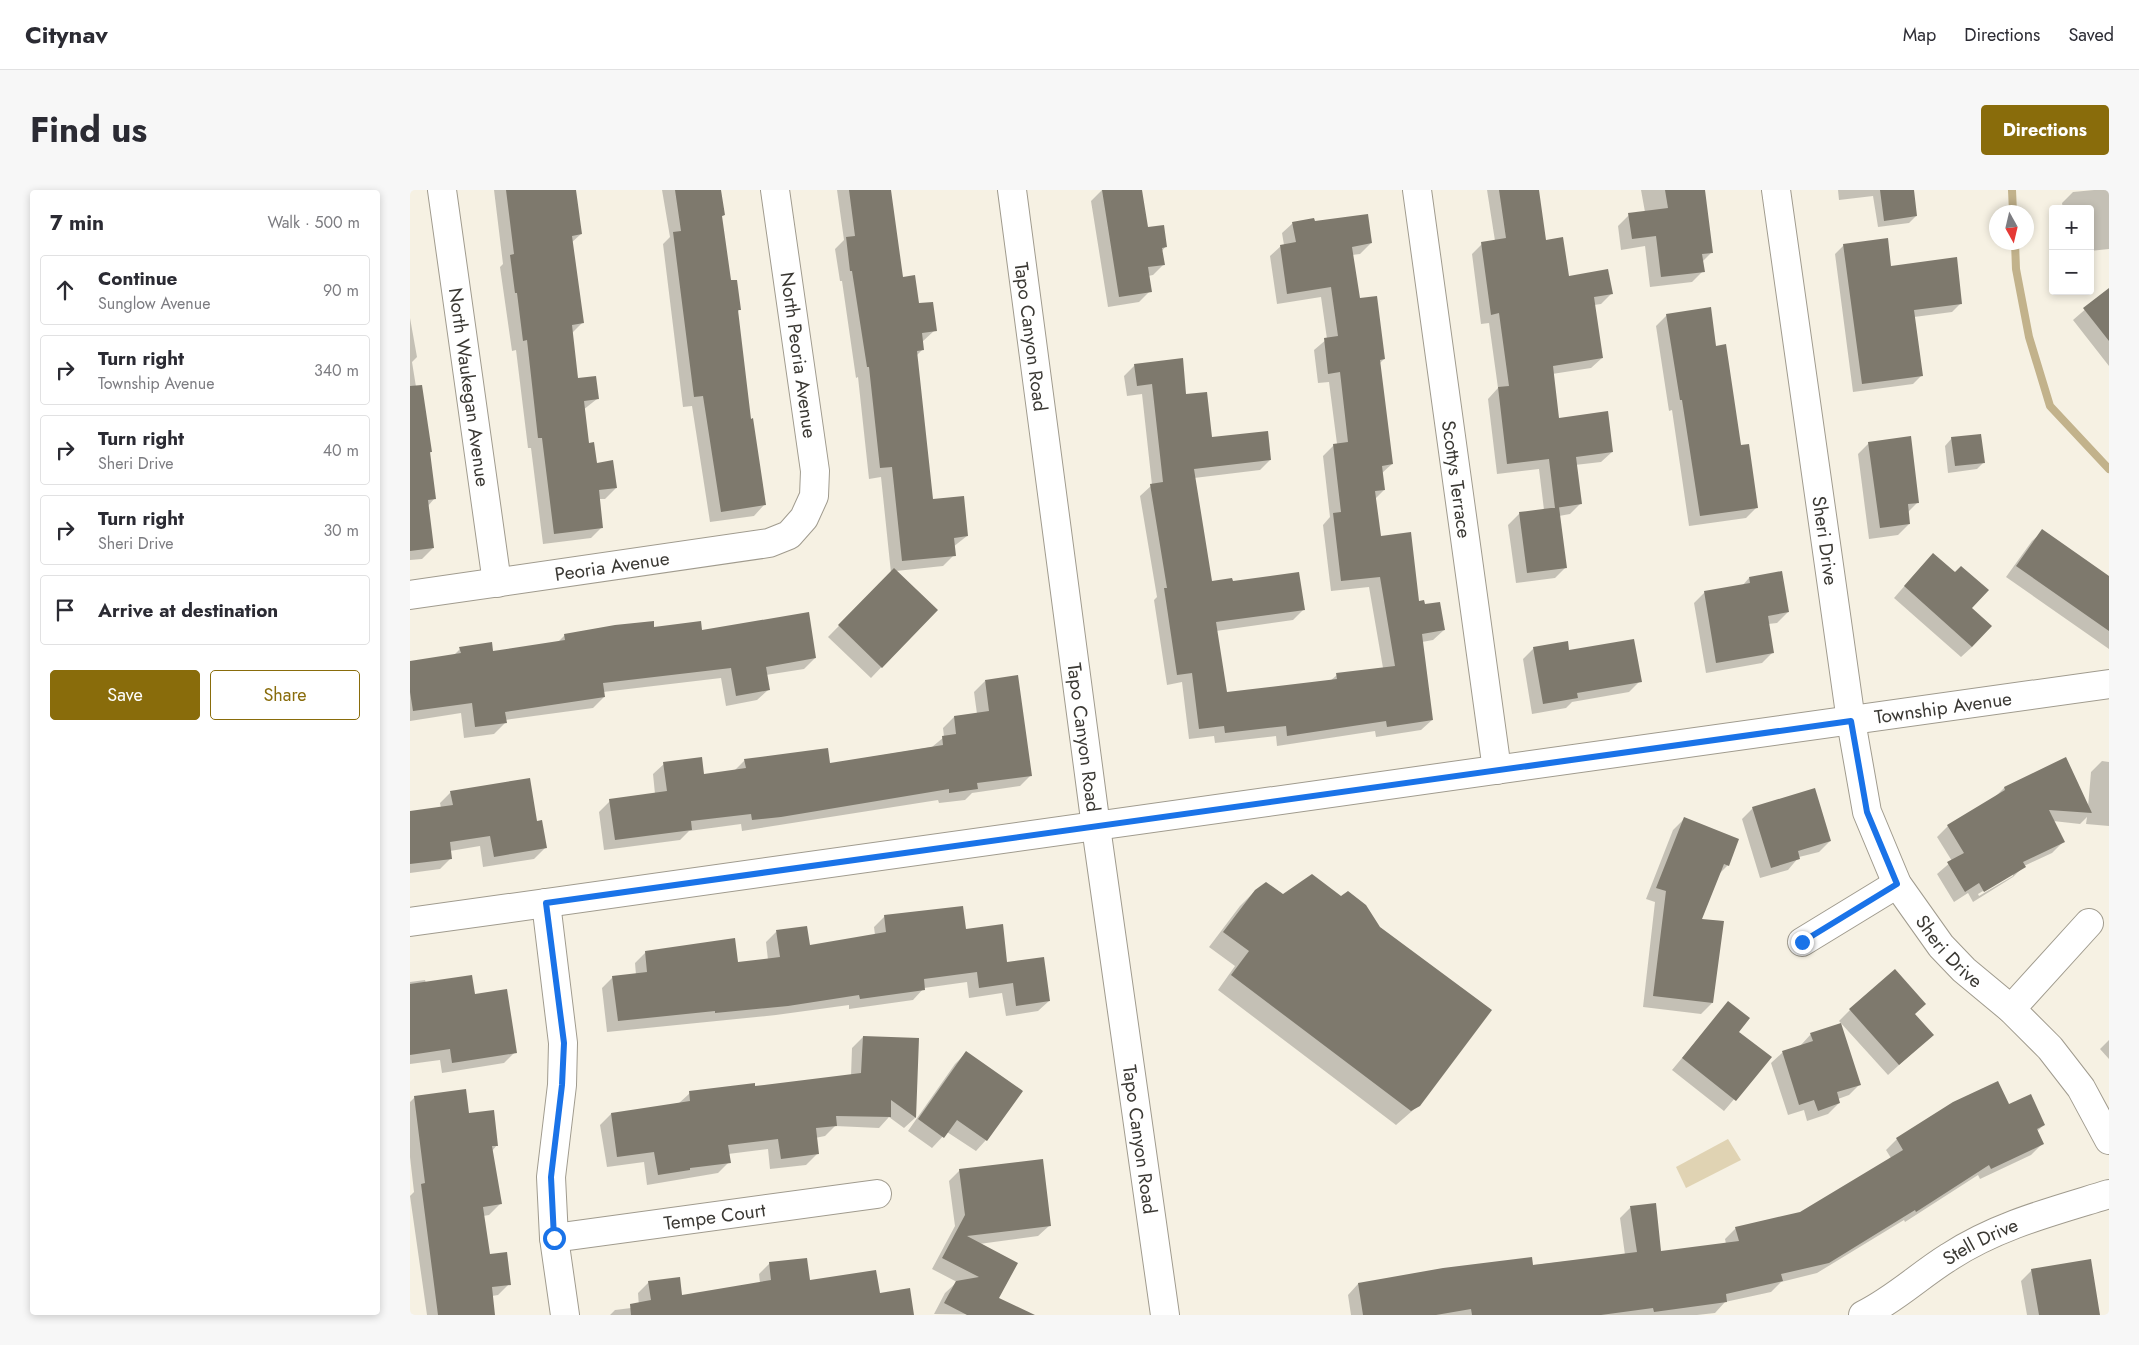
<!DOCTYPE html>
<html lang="en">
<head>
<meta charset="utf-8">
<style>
	:root { --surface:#fff; --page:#f7f7f7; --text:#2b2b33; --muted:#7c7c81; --line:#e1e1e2; --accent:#896c0b }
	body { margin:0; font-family:Jost,sans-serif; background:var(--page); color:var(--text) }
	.controls { position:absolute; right:15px; top:15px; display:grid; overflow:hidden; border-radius:5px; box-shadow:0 2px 8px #0003 }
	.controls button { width:45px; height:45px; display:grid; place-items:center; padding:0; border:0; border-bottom:1px solid var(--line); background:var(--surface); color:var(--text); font:25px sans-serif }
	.compass { position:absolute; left:1579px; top:15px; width:45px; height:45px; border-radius:50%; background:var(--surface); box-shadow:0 2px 8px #0003; rotate:172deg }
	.stop { position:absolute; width:15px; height:15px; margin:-11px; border:4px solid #1a73e8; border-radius:50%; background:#fff }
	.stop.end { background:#1a73e8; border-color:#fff; box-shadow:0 1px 5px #0008 }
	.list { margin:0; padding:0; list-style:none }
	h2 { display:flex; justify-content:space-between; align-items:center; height:65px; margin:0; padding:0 20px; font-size:21px }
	h2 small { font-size:16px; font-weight:400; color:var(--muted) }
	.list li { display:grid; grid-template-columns:32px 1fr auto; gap:15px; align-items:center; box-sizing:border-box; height:70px; margin:0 10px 10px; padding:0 10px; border:1px solid var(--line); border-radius:5px }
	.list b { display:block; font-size:19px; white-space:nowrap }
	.list p { margin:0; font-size:16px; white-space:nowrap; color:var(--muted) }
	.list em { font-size:16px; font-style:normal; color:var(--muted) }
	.actions { display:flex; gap:10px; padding:15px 20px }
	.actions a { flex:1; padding:11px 0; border:1px solid var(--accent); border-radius:5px; text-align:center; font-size:18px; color:var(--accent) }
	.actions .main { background:var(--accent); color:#fff }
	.icon { flex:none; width:28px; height:28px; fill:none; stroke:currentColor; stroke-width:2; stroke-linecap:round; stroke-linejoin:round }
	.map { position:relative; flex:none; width:1699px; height:1125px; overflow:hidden; border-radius:5px }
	header { display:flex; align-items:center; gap:30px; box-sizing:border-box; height:70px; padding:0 25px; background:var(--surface); border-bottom:1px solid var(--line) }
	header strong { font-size:24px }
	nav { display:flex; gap:28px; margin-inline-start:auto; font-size:18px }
	.intro { display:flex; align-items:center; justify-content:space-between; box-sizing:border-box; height:120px; padding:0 30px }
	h1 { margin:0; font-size:35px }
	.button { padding:12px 22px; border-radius:5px; background:var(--accent); color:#fff; font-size:18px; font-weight:700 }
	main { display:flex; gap:30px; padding:0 30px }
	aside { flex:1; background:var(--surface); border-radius:5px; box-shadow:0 2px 8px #0003 }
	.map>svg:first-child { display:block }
	.green { fill:#e0d3b3 }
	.shadow { fill:#0003; fill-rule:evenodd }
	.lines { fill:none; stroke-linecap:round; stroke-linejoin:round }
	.stream { stroke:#c2b28b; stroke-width:8 }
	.building { fill:#7e796d }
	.street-casing { stroke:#a09b8e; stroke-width:30 }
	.secondary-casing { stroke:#a09b8e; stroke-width:30 }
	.street { stroke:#fff; stroke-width:28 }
	.secondary { stroke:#fff; stroke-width:28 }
	.route { stroke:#1a73e8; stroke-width:6 }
	.labels { text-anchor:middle; stroke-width:5; stroke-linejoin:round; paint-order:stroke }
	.street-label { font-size:19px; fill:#3a3833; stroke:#fff }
</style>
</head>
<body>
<header>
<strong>Citynav</strong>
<nav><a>Map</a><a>Directions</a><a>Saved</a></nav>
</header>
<div class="intro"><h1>Find us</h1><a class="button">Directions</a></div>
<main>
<aside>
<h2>7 min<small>Walk · 500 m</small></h2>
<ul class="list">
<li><svg class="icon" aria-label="ahead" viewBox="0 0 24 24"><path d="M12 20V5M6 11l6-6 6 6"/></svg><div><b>Continue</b><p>Sunglow Avenue</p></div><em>90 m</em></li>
<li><svg class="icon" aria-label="right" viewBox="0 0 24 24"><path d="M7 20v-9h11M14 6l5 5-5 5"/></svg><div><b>Turn right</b><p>Township Avenue</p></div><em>340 m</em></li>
<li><svg class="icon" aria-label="right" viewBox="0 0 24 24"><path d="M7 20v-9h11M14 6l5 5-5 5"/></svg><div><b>Turn right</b><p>Sheri Drive</p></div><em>40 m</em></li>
<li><svg class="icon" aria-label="right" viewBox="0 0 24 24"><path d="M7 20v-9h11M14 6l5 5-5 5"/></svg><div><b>Turn right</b><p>Sheri Drive</p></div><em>30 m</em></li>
<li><svg class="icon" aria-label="arrive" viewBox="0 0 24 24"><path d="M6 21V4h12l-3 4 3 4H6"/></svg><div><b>Arrive at destination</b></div></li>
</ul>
<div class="actions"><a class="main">Save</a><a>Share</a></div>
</aside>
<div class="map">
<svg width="1699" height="1125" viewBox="0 0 1699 1125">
	<rect width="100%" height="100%" fill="#f6f1e3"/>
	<path class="green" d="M1318 949 1331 970 1276 998 1266 977Z"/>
	<path class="shadow" d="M84 0H165L171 44 161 53 172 133 161 144 167 190 187 209 173 220 177 254 186 274 206 298 195 309H189L192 337 181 348 133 354 121 258H118L106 160 102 161 90 77 93 74Z
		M252 0H310L314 25 311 27 320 92 330 119 327 123 340 230 354 315 344 326 300 332 282 216 273 217 253 54 260 47Z
		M427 0H480L491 88 525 140 512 152 513 159 506 166 522 310 557 346 543 357 544 365 533 376 486 381 526 420 461 488 418 447 481 383 471 287 459 289 448 187 446 188 432 91H430L425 59 434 50Z
		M692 0H731L737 39 756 56 752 61 754 74 743 85 738 86 740 101 729 112 698 117 681 11Z
		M1077 0H1128L1135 51 1158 87 1201 104 1191 114 1184 115 1192 168 1181 178 1142 184 1148 230 1202 262 1191 272 1165 275 1170 314 1160 324 1149 326 1156 377 1145 388 1106 393 1098 335 1109 324 1134 320 1129 279 1087 284 1078 209 1088 198 1079 133 1071 134 1062 64 1072 54 1085 51Z
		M1231 0H1287L1302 62 1292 72 1293 81 1282 92 1240 97 1235 56 1211 60 1208 36 1219 25 1235 22Z
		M1428 0H1502L1506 26 1499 33 1468 37 1463 6 1429 10Z
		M1684 0H1699V59L1680 61V19H1653L1652 13 1663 2Z
		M904 32 961 53 950 64 942 65 949 109 974 169 969 174 982 274 972 283 974 300 965 309 970 348 1008 412 1034 440 1023 450 1012 452 1022 530 1011 540 966 547 965 541 867 556 866 546 805 553 804 546 779 549 772 492 757 495 744 410 747 407 730 306 742 295 732 204 717 206 714 186 725 175 775 206 801 249 860 270 850 280 784 288 800 392 822 393 894 419 883 430 806 441 816 504 920 491 927 485 973 478 959 397 921 401 913 335 920 327 913 266 924 255 927 254 919 192 908 193 904 160 917 149 911 107 867 114 860 66 871 56 874 55 872 43 883 33Z
		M1434 55 1551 113 1542 122 1504 127 1512 185 1503 194 1443 202 1425 64Z
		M1693 104 1699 113V176L1663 130Z
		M1257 125 1305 157 1347 317 1336 328 1279 336 1262 220 1259 221 1246 136Z
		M0 128 7 167 2 172 12 234 21 262 19 264 24 309 18 316 23 358 12 369 0 370Z
		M1542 248 1574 272 1567 279 1538 283 1535 256Z
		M1459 253 1508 312 1497 323 1499 334 1488 345 1459 349 1448 264Z
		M1633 341 1699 387V459L1596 387 1622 351Z
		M1512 376 1545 384 1560 418 1562 457 1551 467 1484 408Z
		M1339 388 1378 422 1367 433 1358 434 1363 462 1352 473 1296 483 1284 413 1295 402 1332 396Z
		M243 438 291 441 405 468 394 479 356 485 358 500 347 510 316 516 311 488 193 502 194 507 183 518 95 530V533L84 544 54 548 51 523 0 531V473L43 466 50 459 82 463 147 453 155 445Z
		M1124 458 1230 491 1219 502 1162 512 1156 518 1122 524 1113 469Z
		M575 491 621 585 610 596 562 603 555 610 529 613 528 610 332 641 331 634 279 641 270 650 194 660 189 622 200 611 245 604 243 584 254 574 292 585 324 581 335 570 419 574 522 557 534 547 533 538 544 527 567 524 564 502Z
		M1692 571 1699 572V636L1676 634 1677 627 1670 634 1643 631 1653 652 1642 663 1614 676 1603 687 1563 712 1558 703 1544 712 1527 684 1542 671 1527 647 1538 636 1584 608 1594 598 1678 617 1681 582ZM1603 683V686L1569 706 1568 704Z
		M41 602 126 632 135 658 124 669 73 677 70 656 40 661 41 668 30 679 0 683V622L31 618 30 613Z
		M1343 618 1420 651 1409 662 1389 667 1378 680 1350 688 1332 629Z
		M1274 629 1318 675 1308 685 1290 730 1302 813 1291 824 1233 817 1245 712 1236 709 1263 640Z
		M845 701 872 705 1009 915 986 935 808 800 825 776 799 757 830 716Z
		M475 726 555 740 639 811 628 821 596 826 592 803 559 808 557 792 514 798 503 810 439 819V815L366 825 197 842 192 798 203 787 226 785 225 773 236 762 327 774 358 770 356 752 366 742 399 757 465 745 464 737Z
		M15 790 16 793 64 805 105 862 94 873 32 883 30 870 0 874V792Z
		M1318 813 1328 842 1360 867 1314 921 1262 880Z
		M1440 820 1522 845 1478 885 1429 831Z
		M1401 844 1450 894 1439 905 1428 909 1429 913 1418 924 1397 931 1394 920 1378 925 1361 873 1372 863 1390 856Z
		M453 847 508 849 505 928 494 938 479 927 469 938 425 936 415 946 405 948 407 964 396 975 360 979 358 959 318 964 319 972 308 983 237 995 234 972 197 977 190 935 201 924 268 914 280 903 344 898 441 886 442 858Z
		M1699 850V869L1690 859Z
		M556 863 576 950 566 961 537 942 522 958 498 941 545 874Z
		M5 907 58 924 87 955 82 961 90 1014 79 1025 73 1026 79 1066 99 1094 88 1105 82 1106 84 1125H17L0 1006 4 1002 0 967V912Z
		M1598 916 1634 935 1626 942 1632 954 1621 965 1570 989 1568 985 1495 1032 1494 1030 1407 1083 1371 1092 1361 1102 1315 1112 1305 1123 1287 1125H941L938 1105 948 1094 1215 1065 1210 1028 1221 1017 1250 1062 1316 1054 1315 1049 1326 1038 1391 1023 1481 968 1476 960 1487 949Z
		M550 980 639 1036 628 1046 569 1054 587 1108 590 1125 524 1124 535 1103 547 1092 522 1079 545 1036 539 991Z
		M360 1073 399 1091 469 1104 503 1125H200L205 1120 229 1117 228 1103 239 1092 271 1106 350 1093 349 1084Z
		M1622 1080 1689 1125H1617L1611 1091Z"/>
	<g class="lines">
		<path class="stream" d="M1602 0 1603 22
			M1605 52 1606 79 1619 147 1640 216 1699 279"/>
	</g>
	<path class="building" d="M96 0H166L172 44 162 46 174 133 162 135 168 188 186 186 189 209 174 211 179 253 184 252 187 273 203 270 207 298 189 300 193 338 144 344 132 248H128L117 150 113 151 107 103H105L100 65 104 64Z
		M265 0H311L315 25 312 26 321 90H327L331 120H328L341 229 343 228 356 315 311 322 293 206 284 207 263 42 271 41Z
		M439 0H481L493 87 505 85 509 113 523 112 527 141 512 143 514 160 507 161 523 309 554 306 558 346 544 348 546 366 492 371 482 277 470 278 459 177H457L442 81H440L436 47 445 46Z
		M692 0H732L738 37 754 35 757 57 752 58 755 75 738 77 742 102 709 107Z
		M1089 0H1129L1136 50 1153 47 1159 86 1198 79 1203 104 1184 107 1193 168 1143 176 1149 228 1198 221 1203 262 1166 267 1172 314 1145 318 1139 269 1097 274 1088 197 1099 196 1089 123 1081 125 1071 52 1096 48Z
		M1255 0H1295L1303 63 1292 64 1295 82 1251 87 1246 46 1222 49 1218 23 1258 18Z
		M1470 0H1504L1507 26 1474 31Z
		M958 24 962 53 942 57 950 108 967 106 975 169 970 170 983 274 972 276 975 300 965 301 971 346 1001 342 1009 411 1014 410 1015 414 1030 412 1035 440 1012 444 1023 530 977 537 976 531 877 546 876 536 815 543 814 536 789 539 782 483 767 485 754 398H757L740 294 753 292 742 194 727 196 724 174 773 168 776 204 797 202 802 247 858 241 861 270 784 279 802 391 822 388 823 391 889 382 895 420 806 432 817 502 927 489 926 483 985 476 970 387 931 391 923 323 931 322 923 254 938 252 930 182 918 184 914 148 928 146 921 97 877 104 870 55 886 52 882 32 904 28 905 31Z
		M1478 48 1481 76 1547 67 1552 114 1504 120 1513 186 1452 194 1433 54Z
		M1699 98V151L1673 118Z
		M1301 117 1306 156 1316 154 1331 255 1339 254 1348 318 1290 326 1272 210H1270L1256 124Z
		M12 195 22 262H20L26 309 18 310 24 358 0 361V196Z
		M1571 244 1575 273 1545 276 1541 247Z
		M1501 246 1509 313 1498 314 1500 334 1470 338 1458 252Z
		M1149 317 1157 378 1117 383 1109 322Z
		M1632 339 1699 386V441L1606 376Z
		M1523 363 1545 382 1551 376 1579 400 1562 418 1582 436 1562 457 1494 396Z
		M484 378 528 420 472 478 428 435Z
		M1372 381 1379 422 1358 426 1364 463 1306 473 1294 401 1340 393 1339 387Z
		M399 422 406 468 356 477 360 500 326 506 321 478 193 493 195 507 95 522 97 533 65 537 62 513 3 521 0 502V471L51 463 49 457 82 452 83 461 155 450 154 444 205 435 244 431V437L291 431 292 440Z
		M1224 449 1232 492 1167 503 1168 508 1133 514 1123 457 1158 451 1159 460Z
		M608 485 622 586 567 593 568 599 539 603V599L371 627 342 630 341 624 281 631 282 640 205 650 199 609 257 601 253 572 292 567 294 584 336 578 334 569 418 558 420 573 533 555 532 546 546 544 544 526 579 521 575 490Z
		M1656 567 1682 623 1639 620 1655 652 1613 672 1616 677 1574 702 1569 693 1555 702 1537 672 1554 663 1537 635 1595 600 1594 597Z
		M120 588 127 631 132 630 137 658 84 667 80 646 40 652 42 669 0 674V621L43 615 40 601Z
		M1405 598 1421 651 1388 661 1390 669 1361 678 1342 617Z
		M1274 627 1329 649 1319 676 1314 674 1292 729 1314 731 1303 813 1243 806 1256 701 1246 698Z
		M902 684 931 706 938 701 956 715 970 737 1082 820 1010 916 1001 921 821 785 839 761 813 742 845 700 856 692 873 704Z
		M553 716 556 739 593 734 597 772 634 767 640 811 606 816 603 793 569 798 567 782 514 789 515 800 450 809 449 805 378 816 305 823V821L208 831 202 786 237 782 235 761 325 748 328 772 370 767 366 740 397 736 400 755 476 742 474 725Z
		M1485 779 1516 814 1505 824 1524 845 1489 875 1439 819Z
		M62 785 65 804 97 799 107 863 42 873 40 859 0 865V794Z
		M1318 811 1340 828 1329 842 1362 867 1326 911 1272 868Z
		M1431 833 1451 895 1427 902 1430 913 1408 921 1404 910 1389 915 1372 861 1403 851 1400 843Z
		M453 846 509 848 506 928 481 910V927L426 926 427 936 406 938 409 964 371 969 368 949 318 955 321 973 280 978V980L248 985 244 962 207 967 201 923 280 911 279 901 345 893V896L451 883Z
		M556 861 613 901 577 951 547 930 534 948 508 929Z
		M1588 891 1599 914 1621 904 1635 935 1627 939 1634 954 1581 979 1579 975 1506 1022 1505 1020 1419 1073 1371 1084 1373 1091 1316 1104 1317 1112 1244 1122 1243 1118 1191 1125H1062L1061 1119 1026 1125H953L948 1093 1033 1078 1122 1067 1123 1075 1227 1062 1220 1016 1246 1013 1251 1061 1329 1051 1325 1037 1390 1022 1493 960 1486 948 1543 912Z
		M56 899 59 923 84 920 88 956H82L92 1014 73 1017 80 1064 97 1062 101 1095 82 1097 85 1125H28L11 994 15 993 4 906Z
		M633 969 641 1036 557 1046 608 1073 589 1108 625 1125H557L534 1113 546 1091 569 1087 532 1068 555 1025 549 979Z
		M397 1068 400 1090 466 1080 470 1103 500 1098 504 1125H221L220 1114 241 1110 238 1091 270 1087 272 1105 361 1090 359 1072Z
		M1681 1069 1690 1125H1629L1621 1079Z"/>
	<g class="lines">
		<defs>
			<g id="street">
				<path id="s1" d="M32 0 87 393"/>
				<path id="s2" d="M1007 0 1087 580"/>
				<path id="s3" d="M1366 0 1441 531 1457 622 1487 694 1531 756 1554 780 1601 819 1640 858 1671 898 1699 950"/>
				<path id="s4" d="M0 405 359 353 379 345 394 328 404 306 405 281 365 0"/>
				<path d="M136 713 153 853 152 895 141 987 144 1048 155 1125"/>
				<path id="s5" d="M0 732 1699 494"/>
				<path d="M1392 752 1487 694"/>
				<path d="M1601 819 1679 733"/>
				<path id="s6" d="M144 1048 467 1004"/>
				<path id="s7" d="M1453 1125C1484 1110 1510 1085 1539 1067 1588 1035 1644 1021 1699 1004"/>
			</g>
			<g id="secondary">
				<path id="s8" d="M602 0 686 637 755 1125"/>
			</g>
		</defs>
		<use href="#street" class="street-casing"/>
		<use href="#secondary" class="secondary-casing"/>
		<use href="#street" class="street"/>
		<use href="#secondary" class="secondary"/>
	</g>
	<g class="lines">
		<path class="route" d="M144 1048 141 987 152 895 154 853 136 713 1441 531 1457 622 1487 694 1392 752"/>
	</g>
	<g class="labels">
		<g class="street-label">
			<text dy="7" stroke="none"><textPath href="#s8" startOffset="148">Tapo Canyon Road</textPath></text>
			<text transform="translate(389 165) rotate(82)" y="7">North Peoria Avenue</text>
			<text dy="7" stroke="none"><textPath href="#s1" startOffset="199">North Waukegan Avenue</textPath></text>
			<text dy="7" stroke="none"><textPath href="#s2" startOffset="292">Scottys Terrace</textPath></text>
			<text dy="7" stroke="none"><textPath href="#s3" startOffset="354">Sheri Drive</textPath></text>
			<text dy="7" stroke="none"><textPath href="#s4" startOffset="204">Peoria Avenue</textPath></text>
			<text dy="7" stroke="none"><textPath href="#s5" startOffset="1548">Township Avenue</textPath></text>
			<text dy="7" stroke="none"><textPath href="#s8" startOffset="552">Tapo Canyon Road</textPath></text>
			<text dy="7" stroke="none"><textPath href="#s3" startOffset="792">Sheri Drive</textPath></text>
			<text dy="7" stroke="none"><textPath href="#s8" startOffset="958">Tapo Canyon Road</textPath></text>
			<text dy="7" stroke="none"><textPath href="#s6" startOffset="162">Tempe Court</textPath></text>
			<text dy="7" stroke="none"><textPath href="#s7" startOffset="139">Stell Drive</textPath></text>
		</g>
	</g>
</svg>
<div class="controls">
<button>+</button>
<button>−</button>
</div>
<svg class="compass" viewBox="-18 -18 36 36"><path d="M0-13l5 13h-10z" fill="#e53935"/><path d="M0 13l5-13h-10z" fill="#7c7c81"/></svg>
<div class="stop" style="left:144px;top:1048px"></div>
<div class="stop end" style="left:1392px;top:752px"></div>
</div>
</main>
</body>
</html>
